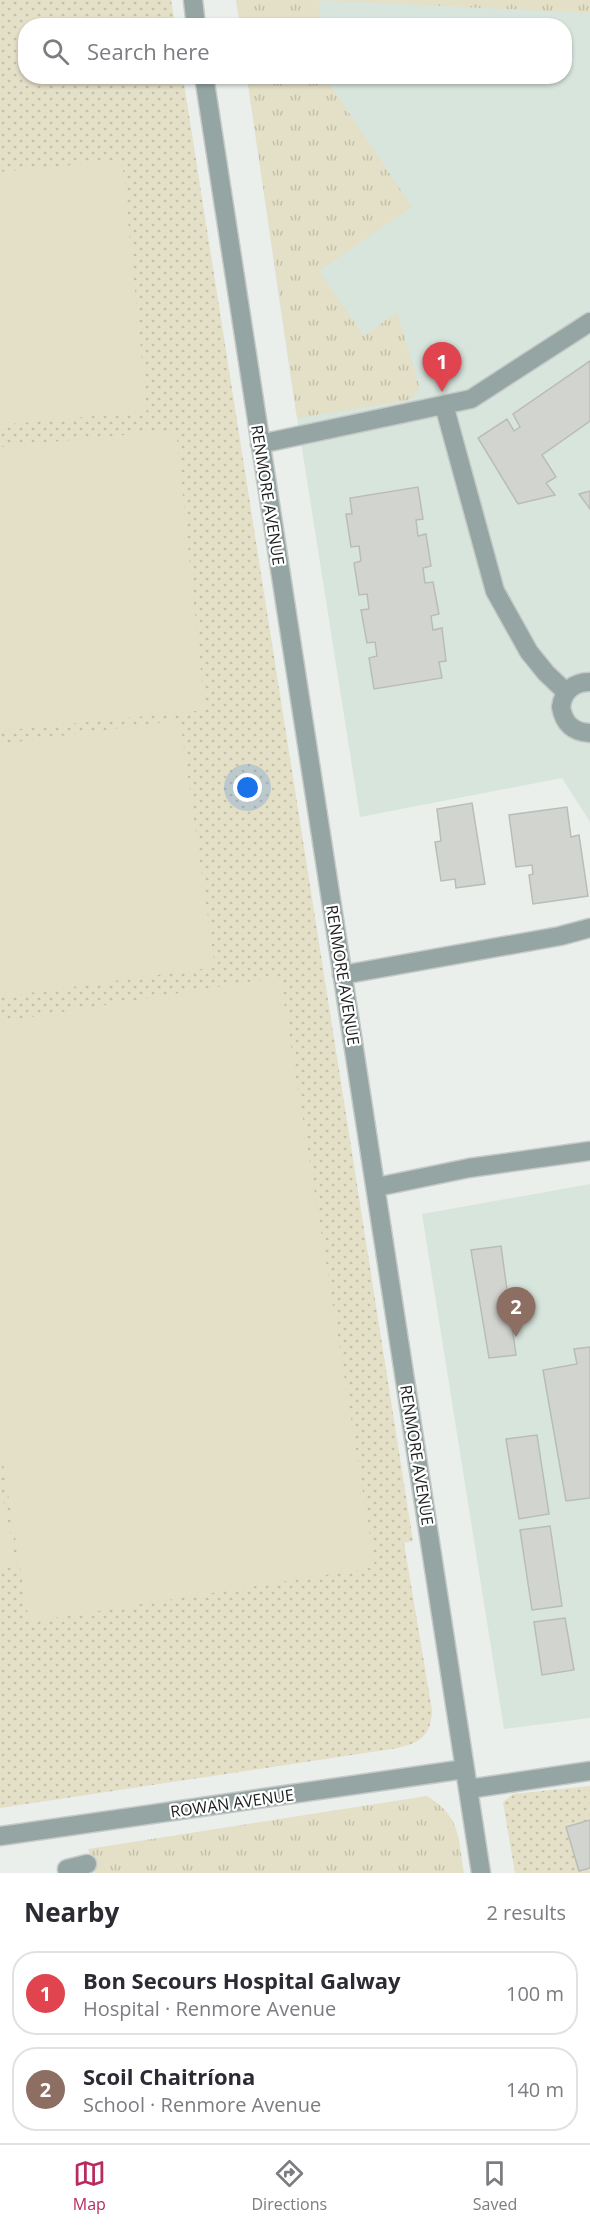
<!DOCTYPE html>
<html lang="en">
<head>
<meta charset="utf-8">
<style>
	:root { --surface:#fff; --page:#f2f2f3; --text:#2b2b33; --muted:#7c7c81; --line:#e1e1e2; --accent:#b82b60 }
	body { margin:0; font-family:"Open Sans",sans-serif; background:var(--page); color:var(--text) }
	.you { position:absolute; left:248px; top:788px; width:21px; height:21px; margin:-15px; border:4px solid #fff; border-radius:50%; background:#1a73e8; box-shadow:0 0 0 9px #1a73e833 }
	.badge { display:grid; place-items:center; width:39px; height:39px; border-radius:50%; background:var(--accent); color:#fff; font-size:20px; font-weight:700 }
	.pin { position:absolute; translate:-50% -50px; filter:drop-shadow(0 2px 3px #0008) }
	.pin::after { content:''; position:absolute; top:32px; width:21px; height:18px; background:inherit; clip-path:polygon(0 0,100% 0,50% 100%) }
	.list { margin:0; padding:0; list-style:none }
	h2 { display:flex; justify-content:space-between; align-items:center; height:78px; margin:0; padding:0 24px; font-size:26px }
	h2 small { font-size:20px; font-weight:400; color:var(--muted) }
	.list li { display:grid; grid-template-columns:39px 1fr auto; gap:18px; align-items:center; box-sizing:border-box; height:84px; margin:0 12px 12px; padding:0 12px; border:2px solid var(--line); border-radius:24px }
	.list b { display:block; font-size:22px; white-space:nowrap }
	.list p { margin:0; font-size:20px; white-space:nowrap; color:var(--muted) }
	.list em { font-size:20px; font-style:normal; color:var(--muted) }
	.icon { flex:none; width:33px; height:33px; fill:none; stroke:currentColor; stroke-width:2; stroke-linecap:round; stroke-linejoin:round }
	.map { position:relative; flex:none; width:590px; height:1873px; overflow:hidden }
	.search { position:absolute; background:var(--surface); box-shadow:0 2px 4px #0004; left:18px; right:18px; top:18px; height:66px; display:flex; align-items:center; gap:15px; box-sizing:border-box; padding:0 21px; border-radius:24px; color:var(--muted); font-size:22px }
	.sheet { height:270px; background:var(--surface) }
	nav { display:flex; justify-content:space-around; align-items:center; box-sizing:border-box; height:84px; border-top:2px solid var(--line); background:var(--surface); font-size:16px; color:var(--muted) }
	nav a { display:grid; justify-items:center; gap:3px }
	nav .on { color:var(--accent) }
	.map>svg:first-child { display:block }
	.built { fill:#d8e5dd }
	.grass { fill:url(#grass-tufts) }
	.park { fill:url(#park-dots) }
	.pitch { fill:#e4dfc7 }
	.building { fill:#d2d4d0; stroke:#b9bcb7; stroke-width:1.5 }
	.lines { fill:none; stroke-linecap:round; stroke-linejoin:round }
	.minor-casing { stroke:#c5c9c7; stroke-width:21 }
	.minor { stroke:#94a5a3; stroke-width:18 }
	.labels { text-anchor:middle; stroke-width:4.5; stroke-linejoin:round; paint-order:stroke }
	.street-label { font-size:16px; fill:#1c1e1d; stroke:#fff }
</style>
</head>
<body>
<div class="map">
<svg width="590" height="1873" viewBox="0 0 590 1873">
	<defs>
		<pattern id="grass-tufts" width="24" height="20" patternUnits="userSpaceOnUse" patternTransform="scale(1.5)"><rect width="24" height="20" fill="#e4dfc7"/><path d="M3 7l-1-3M5 7V3M7 7l1-3M15 17l-1-3M17 17v-4M19 17l1-3" fill="none" stroke="#c3bfaa"/></pattern>
		<pattern id="park-dots" width="8" height="8" patternUnits="userSpaceOnUse" patternTransform="scale(1.5)"><rect width="8" height="8" fill="#e4dfc7"/><path d="M2 2h.1M6 6h.1" fill="none" stroke="#c3bfaa" stroke-width="1.8" stroke-linecap="round"/></pattern>
	</defs>
	<rect width="100%" height="100%" fill="#eaefec"/>
	<path class="built" d="M236 0H590V822L562 778 360 817 289 366 247 77 564 76V26L240 25Z
		M590 1184V1718L504 1729 422 1214Z"/>
	<path class="grass" d="M236 0H590V13L319 0 321 25 240 26Z
		M247 77H325L412 207 319 271 364 336 397 312 419 386 417 393 410 400 297 418Z
		M427 1796C461 1817 458 1837 464 1873H95L88 1849Z"/>
	<path class="park" d="M0 0H171L175 25 26 26V76L183 77 413 1541 404 1543 432 1710C431 1736 421 1742 398 1748L0 1808Z
		M590 1786V1873H515L503 1802 513 1794Z"/>
	<path class="pitch" d="M122 160 147 411 0 425V172Z
		M176 430 205 710 0 731V447Z
		M180 720 215 967 0 997V744Z
		M280 977 375 1567 29 1622 0 1445V1022Z
		M0 1485 17 1566 0 1570Z"/>
	<path class="building" d="M590 361V421L542 455 556 477 546 483 555 495 518 504 478 438 507 419 514 431 520 427 513 414Z
		M418 487 423 519 416 520 418 536 426 534 431 566 423 568 425 583 433 582 439 614 431 616 433 630 442 628 446 661 439 662 442 678 374 689 369 658 377 656 375 642 367 643 361 610 369 609 367 594 359 595 354 563 361 561 359 546 351 547 346 514H352L350 498Z
		M590 491V509L579 494Z
		M472 803 485 884 456 888 455 879 441 881 435 842 441 841 437 809Z
		M567 807 571 837 579 835 588 896 533 904 529 875 533 874 532 865 516 867 509 815Z
		M501 1246 516 1355 489 1358 471 1250Z
		M590 1347V1498L566 1501 543 1370 577 1364 574 1349Z
		M537 1435 549 1514 519 1519 506 1439Z
		M550 1526 562 1606 532 1610 520 1530Z
		M565 1618 574 1670 542 1675 534 1622Z
		M590 1820V1868L579 1871 566 1827Z"/>
	<g class="lines">
		<defs>
			<path id="minor" d="M193 0 196 26
				M204 76 481 1873
				M444 405 495 591 529 652 546 673 566 692
				M260 444 471 399 590 322
				M590 682C574 682 563 691 561 707 564 724 573 732 590 733
				M342 975 560 936 590 928
				M377 1187 469 1168 590 1151
				M468 1789 590 1771
				M0 1836 465 1769
				M68 1873 67 1869 87 1864"/>
		</defs>
		<use href="#minor" class="minor-casing"/>
		<use href="#minor" class="minor"/>
	</g>
	<g class="labels">
		<g class="street-label">
			<text transform="translate(268 495) rotate(81)" y="6">RENMORE AVENUE</text>
			<text transform="translate(343 975) rotate(81)" y="6">RENMORE AVENUE</text>
			<text transform="translate(417 1455) rotate(81)" y="6">RENMORE AVENUE</text>
			<text transform="translate(232 1803) rotate(-8)" y="6">ROWAN AVENUE</text>
		</g>
	</g>
</svg>
<div class="you"></div>
<div class="pin badge" style="left:442px;top:392px;background:#e0444e">1</div>
<div class="pin badge" style="left:516px;top:1337px;background:#8d6e63">2</div>
<div class="search"><svg class="icon" aria-label="search" viewBox="0 0 24 24"><circle cx="10" cy="10" r="6"/><path d="M15 15l6 6"/></svg>Search here</div>
</div>
<section class="sheet">
<h2>Nearby<small>2 results</small></h2>
<ul class="list">
<li><span class="badge" style="background:#e0444e">1</span><div><b>Bon Secours Hospital Galway</b><p>Hospital · Renmore Avenue</p></div><em>100 m</em></li>
<li><span class="badge" style="background:#8d6e63">2</span><div><b>Scoil Chaitríona</b><p>School · Renmore Avenue</p></div><em>140 m</em></li>
</ul>
</section>
<nav>
<a class="on"><svg class="icon" aria-label="map" viewBox="0 0 24 24"><path d="M3 6l6-2 6 2 6-2v14l-6 2-6-2-6 2zM9 4v14M15 6v14"/></svg>Map</a>
<a><svg class="icon" aria-label="directions" viewBox="0 0 24 24"><path d="M12 3l9 9-9 9-9-9zM9 14v-3h6M13 9l2 2-2 2"/></svg>Directions</a>
<a><svg class="icon" aria-label="saved" viewBox="0 0 24 24"><path d="M7 4h10v16l-5-4-5 4z"/></svg>Saved</a>
</nav>
</body>
</html>
